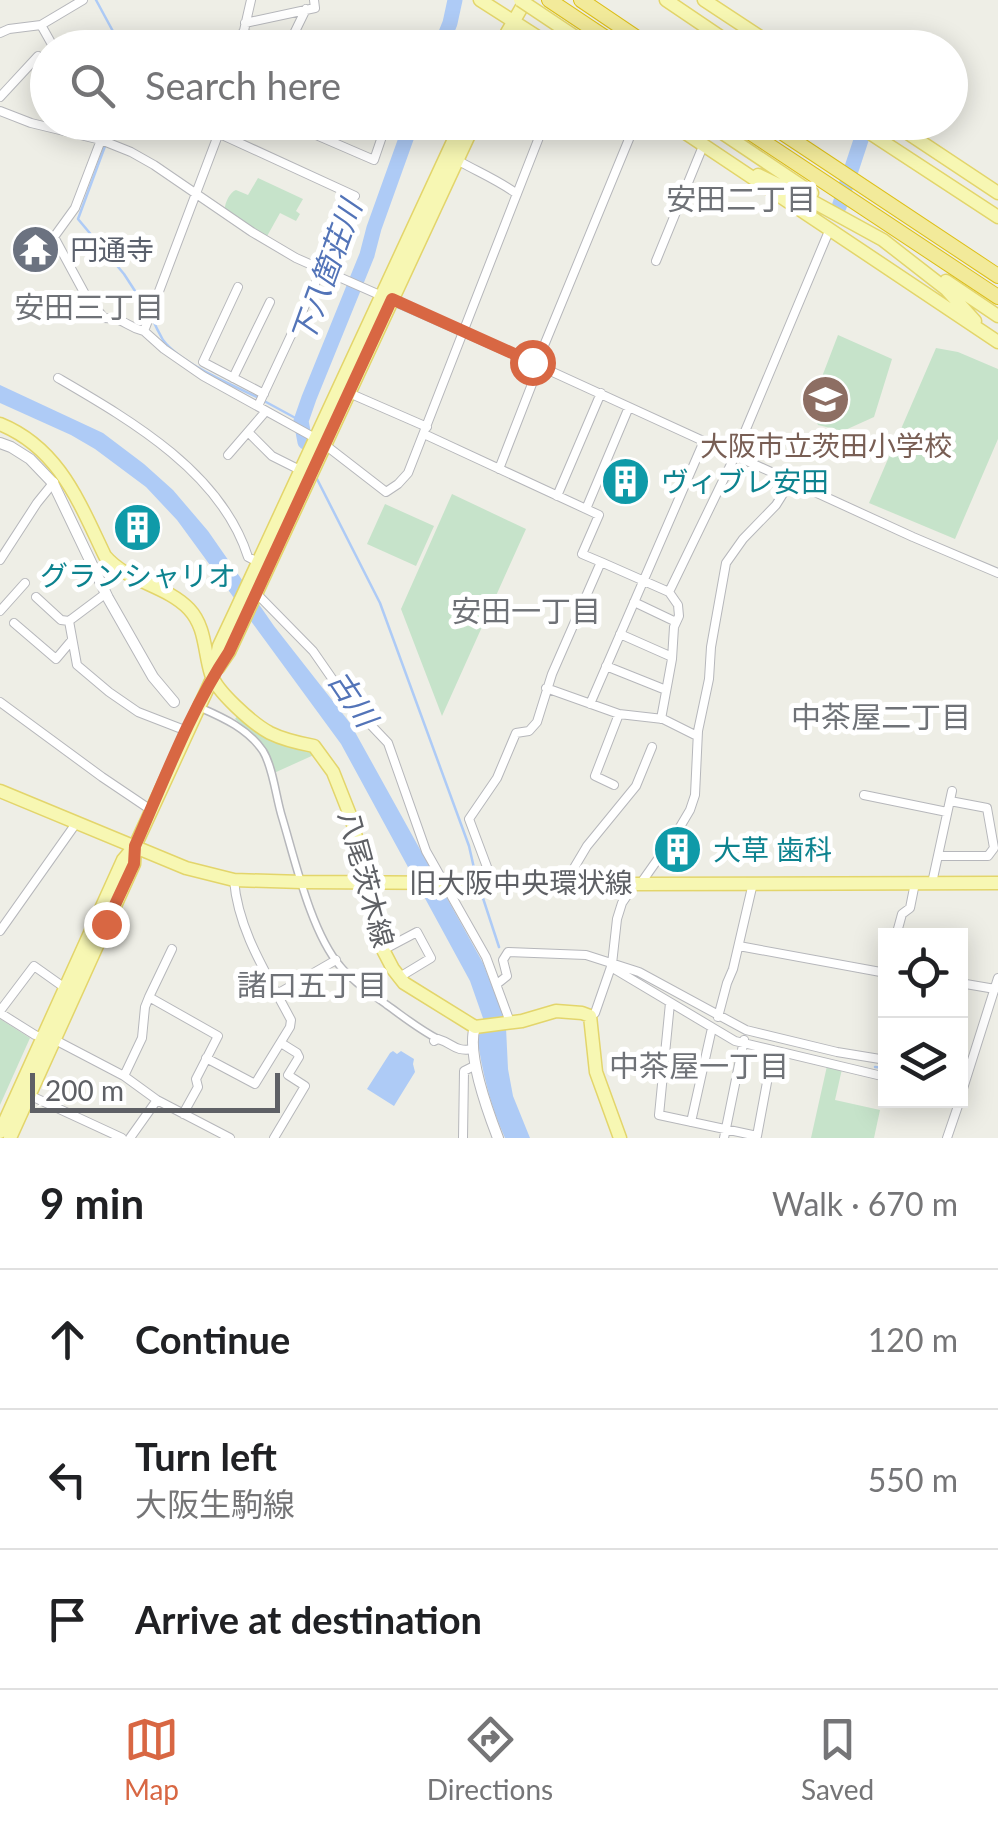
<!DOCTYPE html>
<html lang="en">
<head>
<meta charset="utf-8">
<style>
	:root { --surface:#fff; --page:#f2f2f2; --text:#202124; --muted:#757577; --line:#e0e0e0; --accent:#d86743 }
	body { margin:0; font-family:Lato,"Noto Sans JP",sans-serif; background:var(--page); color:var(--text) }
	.controls { position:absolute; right:30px; bottom:30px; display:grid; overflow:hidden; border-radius:0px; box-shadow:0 5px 25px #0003 }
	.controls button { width:90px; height:90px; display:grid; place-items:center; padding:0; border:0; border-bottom:2px solid var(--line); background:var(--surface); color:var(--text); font:50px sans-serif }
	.scale { position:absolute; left:30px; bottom:25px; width:250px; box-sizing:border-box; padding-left:10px; border:5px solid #5e6065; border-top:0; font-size:28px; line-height:35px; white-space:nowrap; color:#5e6065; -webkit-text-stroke:8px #fff; paint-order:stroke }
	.stop { position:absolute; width:30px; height:30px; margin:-22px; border:8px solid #d86743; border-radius:50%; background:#fff }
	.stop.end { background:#d86743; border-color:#fff; box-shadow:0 2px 10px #0008 }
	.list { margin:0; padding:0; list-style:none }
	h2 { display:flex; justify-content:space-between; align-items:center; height:130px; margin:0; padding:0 40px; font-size:42px }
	h2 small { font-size:32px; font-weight:400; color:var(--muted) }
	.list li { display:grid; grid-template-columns:65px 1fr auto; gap:30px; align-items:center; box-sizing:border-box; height:140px; padding:0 40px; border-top:2px solid var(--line) }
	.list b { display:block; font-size:38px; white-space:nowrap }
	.list p { margin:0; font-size:32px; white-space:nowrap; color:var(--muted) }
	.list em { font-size:32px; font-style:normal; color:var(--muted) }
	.icon { flex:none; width:55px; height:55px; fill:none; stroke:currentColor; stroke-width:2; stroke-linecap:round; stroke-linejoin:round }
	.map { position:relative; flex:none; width:998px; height:1138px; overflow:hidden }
	.search { position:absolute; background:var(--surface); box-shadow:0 5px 25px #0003; left:30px; right:30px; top:30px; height:110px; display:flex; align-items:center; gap:25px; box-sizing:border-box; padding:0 35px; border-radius:55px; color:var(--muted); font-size:38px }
	.sheet { height:550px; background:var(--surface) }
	nav { display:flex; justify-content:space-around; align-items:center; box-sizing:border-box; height:140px; border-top:2px solid var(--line); background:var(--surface); font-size:28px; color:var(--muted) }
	nav a { display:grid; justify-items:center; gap:5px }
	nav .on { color:var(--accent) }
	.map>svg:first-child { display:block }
	.green { fill:#c6e3ca }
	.water { fill:#aecbf6 }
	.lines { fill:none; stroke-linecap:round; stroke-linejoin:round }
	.stream { stroke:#aecbf6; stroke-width:2.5 }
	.river { stroke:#aecbf6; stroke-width:15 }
	.pedestrian-casing { stroke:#b6b7bb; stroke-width:9 }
	.minor-casing { stroke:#b6b7bb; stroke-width:10 }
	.tertiary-casing { stroke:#b6b7bb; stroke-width:12 }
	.primary-casing { stroke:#e3d56b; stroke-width:15 }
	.motorway-casing { stroke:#ddbf18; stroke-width:16 }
	.pedestrian { stroke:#fff; stroke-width:6 }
	.minor { stroke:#fff; stroke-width:8 }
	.tertiary { stroke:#fff; stroke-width:10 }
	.primary { stroke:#f7f7b3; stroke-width:12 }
	.motorway { stroke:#f2ea9a; stroke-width:14 }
	.primary-bridge-casing { stroke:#e3d56b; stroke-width:15; stroke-linecap:butt }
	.primary-bridge { stroke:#f7f7b3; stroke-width:12 }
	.route { stroke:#d86743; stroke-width:12 }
	.labels { text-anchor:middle; stroke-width:10; stroke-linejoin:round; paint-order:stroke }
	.worship-label { font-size:28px; fill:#5b616d; stroke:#fff; text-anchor:start }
	.education-label { font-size:28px; fill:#785e54; stroke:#fff }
	.culture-label { font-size:28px; fill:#0d838f; stroke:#fff; text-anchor:start }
	.street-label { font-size:28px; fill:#5e6065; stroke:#fff }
	.neighbourhood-label { font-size:30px; fill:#6f7277; stroke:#fff }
	.water-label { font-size:30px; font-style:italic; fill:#5374b8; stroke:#fff }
</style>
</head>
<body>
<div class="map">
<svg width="998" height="1138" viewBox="0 0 998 1138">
	<rect width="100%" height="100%" fill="#eeeee6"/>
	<path class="green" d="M258 178 303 199 296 211 300 214 296 221 280 213 266 238 225 210C224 204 230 192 236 190L248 195Z
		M838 335 892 359 874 417 843 431 818 425 810 408Z
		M936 348 958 352 998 369V439L955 539 869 503Z
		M452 494 526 529 442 716 401 609Z
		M385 504 434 526 416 566 367 544Z
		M239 714 316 754 274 773C269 749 253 735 235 719Z
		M0 1019 30 1038 0 1105Z
		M827 1066 842 1069 835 1100 880 1110 874 1138H811Z"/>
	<path class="water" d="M0 385 103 433 144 464 173 490 208 531 274 626 350 723 483 963 500 1007 506 1028 508 1069 513 1096 530 1138H505C490 1105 482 1071 477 1036L483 1032 484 1021 470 981 341 744 177 520 146 487 95 449 71 435 0 403Z
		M393 1051 397 1054 401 1051 414 1059 413 1064 415 1072 394 1106 367 1089 390 1053Z"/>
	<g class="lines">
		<path class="stream" d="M96 0 122 48
			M111 122 108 138 78 219 124 274 148 311
			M152 318C155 325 159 333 163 340 180 363 232 385 259 398
			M266 402 301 421
			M316 477 380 603 469 846 476 877
			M480 889 499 947
			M875 1067 886 1068"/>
		<path class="river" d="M440 48 450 23 455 0
			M839 207 862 137
			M305 442 301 421 309 398 367 255 374 228 412 122"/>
		<defs>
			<path id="pedestrian" d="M201 708C224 718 248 729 263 751 273 767 276 798 282 817 295 860 311 932 340 966 353 982 371 993 387 1005 404 1017 420 1030 438 1039"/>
			<path id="minor" d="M245 23 315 8 314 0
				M41 25 83 0
				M243 32 278 48
				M0 33 9 29 41 25 54 48
				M240 48 251 0
				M287 48 306 9
				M0 97 38 56
				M0 111 31 123 101 140 131 152 154 165 252 232 296 258 522 358 913 537 998 573
				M104 122 101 140 75 208 54 237 86 296 104 318C127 318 125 327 144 331
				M223 122 144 331 164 349 203 376 315 438
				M286 122 374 160 387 122
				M220 134 355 196
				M457 160C478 172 498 180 517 194
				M656 261 703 146
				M238 287 203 362 264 394
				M536 365 636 122
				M58 378C130 420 221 472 248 557L258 562
				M233 378 270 302
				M349 393 427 427
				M258 406 322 269
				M248 432 272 456 300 470
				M424 434 599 515 582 554 601 562 552 674 537 722 529 731 516 733 497 778 469 819 493 883
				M324 444 386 492 398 484 408 473 545 122
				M228 455 266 411
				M499 469 539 366
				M557 496 601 393
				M586 509 629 407
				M0 560 37 503 54 482
				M601 562 669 592 678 605 679 616 674 627 672 659 661 719
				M669 592 733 460 829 231
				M105 594 69 621 77 665 109 692 138 712 187 731
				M257 594 313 651 347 700 388 743 426 851 486 957 510 1022
				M36 597 61 620 69 621
				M634 602 676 622
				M0 611 25 583
				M14 623 56 659 72 640
				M620 634 672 657
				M606 666 666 690
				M546 688 619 714 663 719 697 736
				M0 702 102 777 151 810
				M590 704 704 441
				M614 785 595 776 619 714
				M864 795 947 812
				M938 856H988L994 848 987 808 950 801
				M565 883 587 846 636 786 652 747
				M641 883 677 832 690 810 695 795 698 731 709 679 711 647 726 563 743 539 776 505 791 481
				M932 883 952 791
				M0 931 77 822
				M896 936 902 914 910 908 915 883
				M739 946 886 973
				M383 950 417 932 431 958 398 978
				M611 967 735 1041 886 1077
				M960 983 995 989
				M497 984 507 976 503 960 508 952 586 955 639 972 746 1030 837 1052 886 1060
				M277 994 336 960
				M149 997 218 1036 196 1079 198 1087 183 1114
				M670 1003 659 1115 757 1136 773 1050
				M0 1011 34 966 65 988
				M0 1013 35 1035 59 1042 124 1076 157 1100 230 1138
				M590 1016 595 1013 612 964 617 919 622 903 635 884
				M718 1017 727 983 733 969 753 883
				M434 1041 438 1039C455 1044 453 1052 474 1049
				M206 1058 255 1084 290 1027 291 1020C268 976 238 931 234 880
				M124 1076 142 1038 145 1007 149 997 172 949
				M29 1095 122 1138
				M960 1098 998 978
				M691 1122 712 1028
				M130 1138 157 1100
				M274 1138 305 1086 288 1075 299 1057 297 1053 281 1043
				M463 1138 464 1071 476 1065
				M724 1138 744 1040
				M947 1138 960 1100"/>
			<path id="tertiary" d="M0 443 11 447 30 459 53 483 108 598 153 677 174 702
				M475 1027C466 1053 488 1112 498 1138"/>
			<path id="primary" d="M480 0 555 48
				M666 0 737 48
				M704 0 777 48
				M498 48 526 0
				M510 48 515 25
				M669 122 998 342
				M706 122 812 193
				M853 122 998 217
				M891 122 998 193
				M758 175 810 200 883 240 946 289 975 321
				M946 281 998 316
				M0 424C59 448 79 502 105 556 127 582 166 585 189 609 206 627 204 652 211 674 216 691 253 724 270 733 284 740 298 743 314 746L333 772 352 820 381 946 393 969 404 983 475 1027 522 1021 556 1011 582 1013 590 1016 596 1072 620 1138
				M218 668 229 652 475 122
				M0 791 186 868 234 880 302 882 635 884 998 883
				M0 1132 123 860 135 846 212 679 219 646 235 612 462 122
				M10 1138 134 864 135 846"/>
			<path id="motorway" d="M549 0 621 48
				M581 0 652 48
				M734 122 998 297
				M766 122 998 276"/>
		</defs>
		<use href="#pedestrian" class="pedestrian-casing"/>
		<use href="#minor" class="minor-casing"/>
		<use href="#tertiary" class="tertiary-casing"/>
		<use href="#primary" class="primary-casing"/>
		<use href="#motorway" class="motorway-casing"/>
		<use href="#pedestrian" class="pedestrian"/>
		<use href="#minor" class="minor"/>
		<use href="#tertiary" class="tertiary"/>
		<use href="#primary" class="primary"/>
		<use href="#motorway" class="motorway"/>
		<defs>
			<path id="primary-bridge" d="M520 0 592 48"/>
		</defs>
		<use href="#primary-bridge" class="primary-bridge-casing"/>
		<use href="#primary-bridge" class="primary-bridge"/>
	</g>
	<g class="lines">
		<path class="route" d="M106 924 134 864 135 846C164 781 189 712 229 652L392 299 532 362"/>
	</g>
	<defs>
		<symbol id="temple-disc" viewBox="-11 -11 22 22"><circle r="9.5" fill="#6b7280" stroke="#fff"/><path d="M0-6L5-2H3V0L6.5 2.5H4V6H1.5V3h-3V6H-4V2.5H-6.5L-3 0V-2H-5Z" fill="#fff"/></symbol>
		<symbol id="school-disc" viewBox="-11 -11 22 22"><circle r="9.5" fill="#8d6e63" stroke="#fff"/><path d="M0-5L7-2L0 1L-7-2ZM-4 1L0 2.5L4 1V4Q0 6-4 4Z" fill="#fff"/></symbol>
		<symbol id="building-disc" viewBox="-11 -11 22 22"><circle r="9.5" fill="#0f9aa8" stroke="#fff"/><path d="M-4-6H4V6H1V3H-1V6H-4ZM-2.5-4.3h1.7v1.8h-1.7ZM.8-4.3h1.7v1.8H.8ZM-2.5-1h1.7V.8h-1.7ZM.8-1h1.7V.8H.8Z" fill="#fff"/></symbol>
	</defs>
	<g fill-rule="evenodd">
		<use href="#temple-disc" x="8" y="222" width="55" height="55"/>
		<use href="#school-disc" x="798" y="372" width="55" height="55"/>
		<use href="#building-disc" x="598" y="454" width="55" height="55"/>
		<use href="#building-disc" x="110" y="500" width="55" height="55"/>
		<use href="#building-disc" x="650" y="822" width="55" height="55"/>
	</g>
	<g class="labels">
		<g class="worship-label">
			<text x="70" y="260">円通寺</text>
		</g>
		<g class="education-label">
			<text x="826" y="456">大阪市立茨田小学校</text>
		</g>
		<g class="culture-label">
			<text x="661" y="492">ヴィブレ安田</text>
			<text x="138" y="586" text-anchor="middle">グランシャリオ</text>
			<text x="713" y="860">大草 歯科</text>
		</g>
		<g class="street-label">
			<text transform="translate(366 879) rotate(75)" y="10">八尾茨木線</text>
			<text x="521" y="893">旧大阪中央環状線</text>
		</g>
		<g class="neighbourhood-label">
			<text x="741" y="210">安田二丁目</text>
			<text x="89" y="318">安田三丁目</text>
			<text x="526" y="622">安田一丁目</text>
			<text x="881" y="728">中茶屋二丁目</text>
			<text x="312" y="996">諸口五丁目</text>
			<text x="699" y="1077">中茶屋一丁目</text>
		</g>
		<g class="water-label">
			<text transform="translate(327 272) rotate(-70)" y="10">下八箇荘川</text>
			<text transform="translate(352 699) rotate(56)" y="10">古川</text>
		</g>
	</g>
</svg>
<div class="controls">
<button><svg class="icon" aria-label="locate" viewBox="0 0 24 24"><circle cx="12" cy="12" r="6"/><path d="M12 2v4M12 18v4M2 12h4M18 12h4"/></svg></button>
<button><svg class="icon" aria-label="layers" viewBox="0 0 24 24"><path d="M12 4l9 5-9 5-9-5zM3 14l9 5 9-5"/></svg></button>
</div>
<div class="scale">200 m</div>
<div class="stop" style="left:532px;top:362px"></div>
<div class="stop end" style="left:106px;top:924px"></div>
<div class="search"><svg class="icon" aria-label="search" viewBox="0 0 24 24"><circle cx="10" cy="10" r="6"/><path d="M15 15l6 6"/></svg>Search here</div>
</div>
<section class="sheet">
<h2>9 min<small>Walk · 670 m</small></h2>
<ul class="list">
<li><svg class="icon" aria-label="ahead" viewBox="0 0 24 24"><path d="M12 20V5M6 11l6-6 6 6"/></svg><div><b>Continue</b></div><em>120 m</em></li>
<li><svg class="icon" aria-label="left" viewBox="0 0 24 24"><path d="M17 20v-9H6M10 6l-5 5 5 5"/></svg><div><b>Turn left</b><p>大阪生駒線</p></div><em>550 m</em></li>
<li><svg class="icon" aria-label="arrive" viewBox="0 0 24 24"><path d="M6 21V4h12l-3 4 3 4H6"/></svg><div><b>Arrive at destination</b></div></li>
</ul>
</section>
<nav>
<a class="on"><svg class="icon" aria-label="map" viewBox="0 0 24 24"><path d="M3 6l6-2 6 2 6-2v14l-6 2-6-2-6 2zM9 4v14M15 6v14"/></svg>Map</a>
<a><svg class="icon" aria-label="directions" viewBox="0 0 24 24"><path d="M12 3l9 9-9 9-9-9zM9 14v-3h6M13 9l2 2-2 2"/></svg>Directions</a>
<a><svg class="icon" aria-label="saved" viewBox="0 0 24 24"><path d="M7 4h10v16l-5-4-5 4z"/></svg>Saved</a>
</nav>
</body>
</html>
